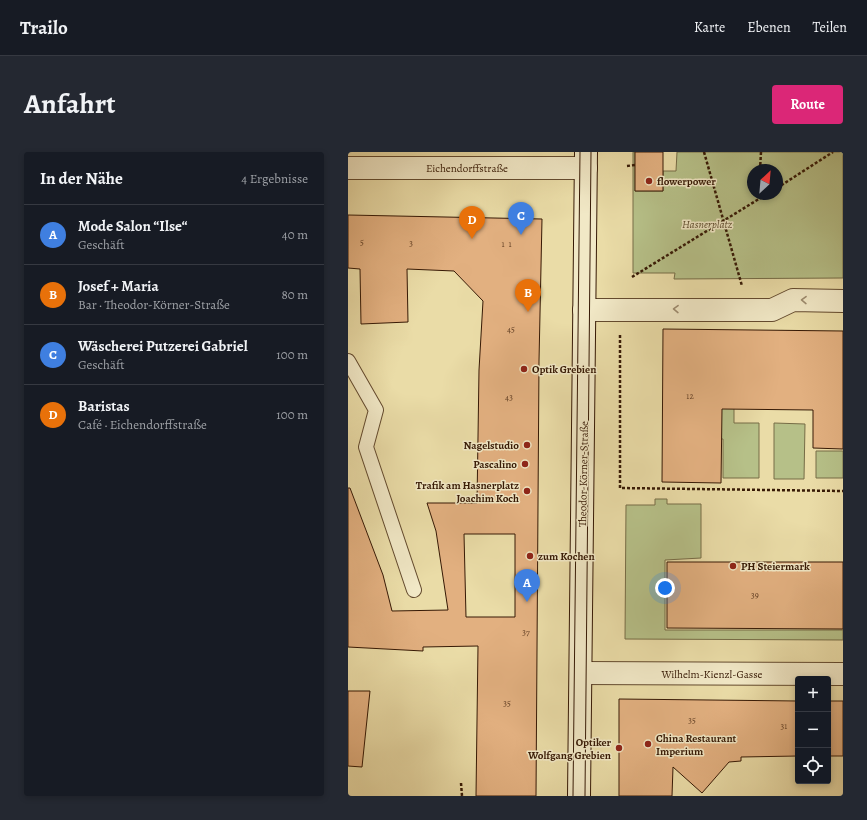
<!DOCTYPE html>
<html lang="de">
<head>
<meta charset="utf-8">
<style>
	:root { --surface:#171b24; --page:#242831; --text:#f1f3f6; --muted:#9ea1a6; --line:#363941; --accent:#db2777 }
	body { margin:0; font-family:Alegreya,serif; background:var(--page); color:var(--text) }
	.controls { position:absolute; right:12px; bottom:12px; display:grid; overflow:hidden; border-radius:4px; box-shadow:0 2px 6px #0003 }
	.controls button { width:36px; height:36px; display:grid; place-items:center; padding:0; border:0; border-bottom:1px solid var(--line); background:var(--surface); color:var(--text); font:20px sans-serif }
	.compass { position:absolute; left:399px; top:12px; width:36px; height:36px; border-radius:50%; background:var(--surface); box-shadow:0 2px 6px #0003; rotate:26deg }
	.you { position:absolute; left:317px; top:436px; width:14px; height:14px; margin:-10px; border:3px solid #fff; border-radius:50%; background:#1a73e8; box-shadow:0 0 0 6px #1a73e833 }
	.badge { display:grid; place-items:center; width:26px; height:26px; border-radius:50%; background:var(--accent); color:#fff; font-size:13px; font-weight:700 }
	.pin { position:absolute; translate:-50% -33px; filter:drop-shadow(0 1px 2px #0008) }
	.pin::after { content:''; position:absolute; top:21px; width:14px; height:12px; background:inherit; clip-path:polygon(0 0,100% 0,50% 100%) }
	.list { margin:0; padding:0; list-style:none }
	h2 { display:flex; justify-content:space-between; align-items:center; height:52px; margin:0; padding:0 16px; font-size:17px }
	h2 small { font-size:13px; font-weight:400; color:var(--muted) }
	.list li { display:grid; grid-template-columns:26px 1fr auto; gap:12px; align-items:center; box-sizing:border-box; height:60px; padding:0 16px; border-top:1px solid var(--line) }
	.list b { display:block; font-size:15px; white-space:nowrap }
	.list p { margin:0; font-size:13px; white-space:nowrap; color:var(--muted) }
	.list em { font-size:13px; font-style:normal; color:var(--muted) }
	.icon { flex:none; width:22px; height:22px; fill:none; stroke:currentColor; stroke-width:2; stroke-linecap:round; stroke-linejoin:round }
	.map { position:relative; flex:none; width:495px; height:644px; overflow:hidden; border-radius:4px }
	header { display:flex; align-items:center; gap:24px; box-sizing:border-box; height:56px; padding:0 20px; background:var(--surface); border-bottom:1px solid var(--line) }
	header strong { font-size:19px }
	nav { display:flex; gap:22px; margin-inline-start:auto; font-size:14px }
	.intro { display:flex; align-items:center; justify-content:space-between; box-sizing:border-box; height:96px; padding:0 24px }
	h1 { margin:0; font-size:28px }
	.button { padding:10px 18px; border-radius:4px; background:var(--accent); color:#fff; font-size:14px; font-weight:700 }
	main { display:flex; gap:24px; padding:0 24px }
	aside { flex:1; background:var(--surface); border-radius:4px; box-shadow:0 2px 6px #0003 }
	.map>svg:first-child { display:block }
	.green { fill:#b6c088; stroke:#766c46; fill-rule:evenodd }
	.building { fill:#e2b080; stroke:#361905; fill-rule:evenodd }
	.lines { fill:none; stroke-linecap:round; stroke-linejoin:round }
	.lane-casing { stroke:#634a2e; stroke-width:16 }
	.street-casing { stroke:#634a2e; stroke-width:24 }
	.secondary-casing { stroke:#361905; stroke-width:24 }
	.path { stroke:#361905; stroke-width:2.5; stroke-dasharray:3 2; stroke-linecap:butt }
	.lane { stroke:#f1e8c6; stroke-width:14 }
	.street { stroke:#f1e8c6; stroke-width:22 }
	.secondary { stroke:#f1e8c6; stroke-width:22 }
	.tram { stroke:#361905; stroke-width:1 }
	.oneway { stroke:#9d8b6f }
	.poi-dot { fill:#8f2418; stroke:#f1e8c6; stroke-width:1.5 }
	.labels { text-anchor:middle; stroke-width:3; stroke-linejoin:round; paint-order:stroke }
	.number-label { font-size:9px; fill:#613f24 }
	.street-label { font-size:11px; fill:#361905; stroke:#f1e8c6 }
	.poi-label { font-size:11px; font-weight:bold; fill:#361905; stroke:#f1e8c6; text-anchor:start }
	.park-label { font-size:11px; font-style:italic; fill:#5c4b2c; stroke:#f1e8c6 }
</style>
</head>
<body>
<header>
<strong>Trailo</strong>
<nav><a>Karte</a><a>Ebenen</a><a>Teilen</a></nav>
</header>
<div class="intro"><h1>Anfahrt</h1><a class="button">Route</a></div>
<main>
<aside>
<h2>In der Nähe<small>4 Ergebnisse</small></h2>
<ul class="list">
<li><span class="badge" style="background:#3f7fe0">A</span><div><b>Mode Salon “Ilse“</b><p>Geschäft</p></div><em>40 m</em></li>
<li><span class="badge" style="background:#e8710a">B</span><div><b>Josef + Maria</b><p>Bar · Theodor-Körner-Straße</p></div><em>80 m</em></li>
<li><span class="badge" style="background:#3f7fe0">C</span><div><b>Wäscherei Putzerei Gabriel</b><p>Geschäft</p></div><em>100 m</em></li>
<li><span class="badge" style="background:#e8710a">D</span><div><b>Baristas</b><p>Café · Eichendorffstraße</p></div><em>100 m</em></li>
</ul>
</aside>
<div class="map">
<svg width="495" height="644" viewBox="0 0 495 644">
	<rect width="100%" height="100%" fill="#eadca7"/>
	<filter id="stains"><feTurbulence type="fractalNoise" baseFrequency=".005" numOctaves="4"/><feColorMatrix values="0 0 0 0 .2 0 0 0 0 .09 0 0 0 0 .02 0 0 0 .5 -.17"/></filter>
	<radialGradient id="worn" r=".72"><stop offset=".6" stop-color="#630" stop-opacity="0"/><stop offset="1" stop-color="#630" stop-opacity=".3"/></radialGradient>
	<path class="green" d="M285 0H287V39H315V19H328L329 0H495V126L326 127 327 121H285ZM405 18H429V42H405Z
		M370 231 386 232V271H411V326H375V287H370Z
		M426 271 457 272 456 327H426Z
		M468 299H495V326H468Z
		M307 347H319V352H353V406L317 408V478H495V488L277 487 278 353H307Z"/>
	<path class="building" d="M287 0H315V39H287Z
		M0 63 194 67 191 209 188 644H128L130 494 75 495V499L0 495V336H2L35 423 44 459 100 458 88 379 79 351H129L131 218 135 149 106 119 59 117 60 170 13 172 12 117 0 116ZM116 382H167V465H118Z
		M315 177 495 179V297L465 296V258L374 257 373 331 314 330Z
		M319 410H495V477L319 476Z
		M0 539H22L14 615 0 614Z
		M271 547 450 549V604L393 605V609L381 610 354 641 325 615 324 644H271Z
		M480 549H495V604H480Z"/>
	<g class="lines">
		<defs>
			<path id="lane" d="M0 209 28 258 18 295 66 438"/>
			<path id="street" d="M0 16H238
				M236 158H424L445 148 495 149
				M233 521 495 522"/>
			<path id="secondary" d="M231 644 238 0"/>
		</defs>
		<use href="#lane" class="lane-casing"/>
		<use href="#street" class="street-casing"/>
		<use href="#secondary" class="secondary-casing"/>
		<path class="path" d="M356 0 394 134
			M279 14 287 13
			M412 18 413 0
			M429 36 485 0
			M284 125 419 42
			M272 183V336L495 339
			M113 631 114 644"/>
		<use href="#lane" class="lane"/>
		<use href="#street" class="street"/>
		<use href="#secondary" class="secondary"/>
		<path class="tram" d="M225 644 232 0
			M237 644 243 0"/>
	</g>
	<defs><path id="oneway-chevron" d="M-2-3.5L2.5 0L-2 3.5" fill="none" stroke-width="1.6" stroke-linecap="round" stroke-linejoin="round"/></defs>
	<g class="oneway">
		<use href="#oneway-chevron" transform="translate(456 148) rotate(-179)"/>
		<use href="#oneway-chevron" transform="translate(328 157) rotate(-179)"/>
	</g>
	<g class="poi-dot">
		<circle cx="301" cy="29" r="4"/>
		<circle cx="176" cy="217" r="4"/>
		<circle cx="179" cy="293" r="4"/>
		<circle cx="177" cy="312" r="4"/>
		<circle cx="179" cy="339" r="4"/>
		<circle cx="182" cy="404" r="4"/>
		<circle cx="385" cy="414" r="4"/>
		<circle cx="300" cy="592" r="4"/>
		<circle cx="271" cy="596" r="4"/>
	</g>
	<g class="labels">
		<g class="number-label">
			<text x="14" y="93">5</text>
			<text x="63" y="94">3</text>
			<text x="155" y="95">1</text>
			<text x="162" y="95">1</text>
			<text x="163" y="180">45</text>
			<text x="342" y="247">12</text>
			<text x="161" y="248">43</text>
			<text x="407" y="446">39</text>
			<text x="178" y="483">37</text>
			<text x="159" y="554">35</text>
			<text x="344" y="571">35</text>
			<text x="436" y="577">31</text>
		</g>
		<g class="street-label">
			<text x="119" y="20">Eichendorffstraße</text>
			<text transform="translate(235 322) rotate(-89)" y="4">Theodor-Körner-Straße</text>
			<text x="364" y="526">Wilhelm-Kienzl-Gasse</text>
		</g>
		<g class="poi-label">
			<text x="309" y="33">flowerpower</text>
			<text x="184" y="221">Optik Grebien</text>
			<text x="171" y="297" text-anchor="end">Nagelstudio</text>
			<text x="169" y="316" text-anchor="end">Pascalino</text>
			<text x="171" y="337" text-anchor="end">Trafik am Hasnerplatz<tspan x="171" dy="13">Joachim Koch</tspan></text>
			<text x="190" y="408">zum Kochen</text>
			<text x="393" y="418">PH Steiermark</text>
			<text x="308" y="590">China Restaurant<tspan x="308" dy="13">Imperium</tspan></text>
			<text x="263" y="594" text-anchor="end">Optiker<tspan x="263" dy="13">Wolfgang Grebien</tspan></text>
		</g>
		<g class="park-label">
			<text x="359" y="76">Hasnerplatz</text>
		</g>
	</g>
	<rect width="100%" height="100%" filter="url(#stains)"/>
	<rect width="100%" height="100%" fill="url(#worn)"/>
</svg>
<div class="controls">
<button>+</button>
<button>−</button>
<button><svg class="icon" aria-label="locate" viewBox="0 0 24 24"><circle cx="12" cy="12" r="6"/><path d="M12 2v4M12 18v4M2 12h4M18 12h4"/></svg></button>
</div>
<svg class="compass" viewBox="-18 -18 36 36"><path d="M0-13l5 13h-10z" fill="#e53935"/><path d="M0 13l5-13h-10z" fill="#9ea1a6"/></svg>
<div class="you"></div>
<div class="pin badge" style="left:179px;top:450px;background:#3f7fe0">A</div>
<div class="pin badge" style="left:180px;top:160px;background:#e8710a">B</div>
<div class="pin badge" style="left:173px;top:83px;background:#3f7fe0">C</div>
<div class="pin badge" style="left:124px;top:87px;background:#e8710a">D</div>
</div>
</main>
</body>
</html>
